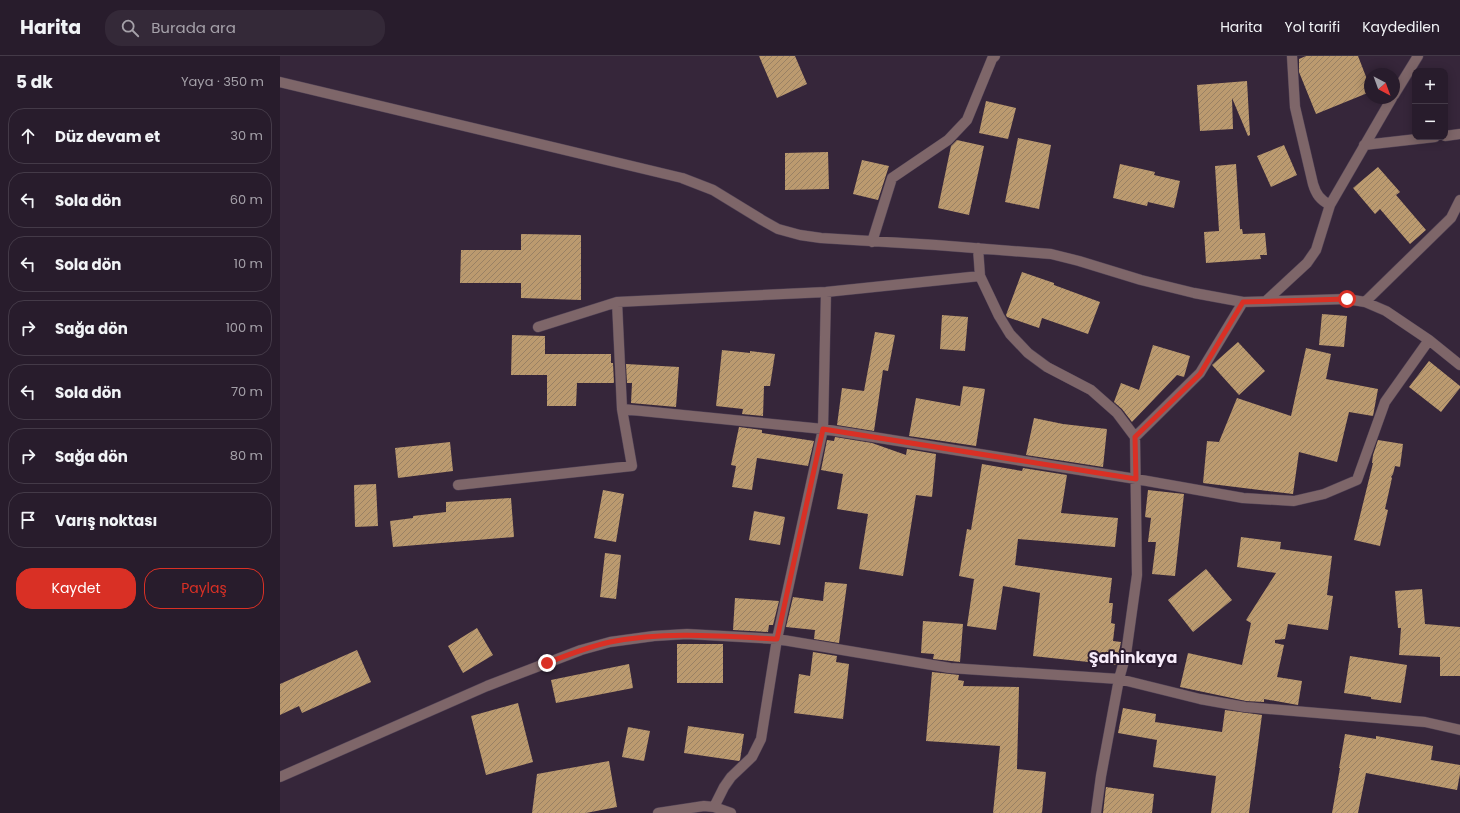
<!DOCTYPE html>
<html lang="tr">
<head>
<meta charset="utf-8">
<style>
	:root { --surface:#281c2c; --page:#342938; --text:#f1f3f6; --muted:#a5a1a9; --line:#443a48; --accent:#d93025 }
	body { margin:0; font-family:Poppins,sans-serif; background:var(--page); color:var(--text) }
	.controls { position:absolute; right:12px; top:12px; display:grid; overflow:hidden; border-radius:8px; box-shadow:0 2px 10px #0003 }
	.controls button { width:36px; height:36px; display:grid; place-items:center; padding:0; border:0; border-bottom:1px solid var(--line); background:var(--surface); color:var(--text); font:20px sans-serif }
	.compass { position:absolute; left:1084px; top:12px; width:36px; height:36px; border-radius:50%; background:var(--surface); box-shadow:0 2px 10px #0003; rotate:139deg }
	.stop { position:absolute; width:12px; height:12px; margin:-9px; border:3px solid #d93025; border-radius:50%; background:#fff }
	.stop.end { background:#d93025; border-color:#fff; box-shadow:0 1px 4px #0008 }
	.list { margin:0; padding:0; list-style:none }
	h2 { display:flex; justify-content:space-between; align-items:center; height:52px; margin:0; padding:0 16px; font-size:17px }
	h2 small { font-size:13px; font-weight:400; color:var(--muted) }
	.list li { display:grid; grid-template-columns:26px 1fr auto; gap:12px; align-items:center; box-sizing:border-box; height:56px; margin:0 8px 8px; padding:0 8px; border:1px solid var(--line); border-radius:16px }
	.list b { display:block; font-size:15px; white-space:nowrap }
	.list em { font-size:13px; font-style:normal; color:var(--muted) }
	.actions { display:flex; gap:8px; padding:12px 16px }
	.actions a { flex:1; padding:9px 0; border:1px solid var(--accent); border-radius:16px; text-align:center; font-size:14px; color:var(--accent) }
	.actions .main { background:var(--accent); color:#fff }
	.icon { flex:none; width:22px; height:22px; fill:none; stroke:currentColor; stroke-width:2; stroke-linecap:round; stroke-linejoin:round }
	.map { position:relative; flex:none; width:1180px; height:757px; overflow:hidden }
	header { display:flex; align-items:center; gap:24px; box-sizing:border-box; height:56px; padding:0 20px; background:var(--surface); border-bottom:1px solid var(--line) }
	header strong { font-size:19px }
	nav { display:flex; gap:22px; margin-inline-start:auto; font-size:14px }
	.search { width:280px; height:36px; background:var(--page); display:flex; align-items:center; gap:10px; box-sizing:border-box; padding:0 14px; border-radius:16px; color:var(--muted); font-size:15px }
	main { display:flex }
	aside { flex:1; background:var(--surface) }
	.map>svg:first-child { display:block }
	.building { fill:url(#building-hatch) }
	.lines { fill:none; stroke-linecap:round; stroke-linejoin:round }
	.minor-casing { stroke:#514255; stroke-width:11 }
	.minor { stroke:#7e6669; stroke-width:10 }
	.route { stroke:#d93025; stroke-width:5 }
	.labels { text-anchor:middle; stroke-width:4; stroke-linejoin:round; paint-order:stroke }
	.district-label { font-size:16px; font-weight:bold; fill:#f6ebf9; stroke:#2c1c30 }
</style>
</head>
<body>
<header>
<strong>Harita</strong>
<div class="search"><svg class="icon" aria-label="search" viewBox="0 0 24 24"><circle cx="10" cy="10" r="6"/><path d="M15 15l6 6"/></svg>Burada ara</div>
<nav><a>Harita</a><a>Yol tarifi</a><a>Kaydedilen</a></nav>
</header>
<main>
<aside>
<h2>5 dk<small>Yaya · 350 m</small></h2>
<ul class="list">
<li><svg class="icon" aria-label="ahead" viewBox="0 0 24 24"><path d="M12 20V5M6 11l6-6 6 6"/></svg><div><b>Düz devam et</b></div><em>30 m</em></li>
<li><svg class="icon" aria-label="left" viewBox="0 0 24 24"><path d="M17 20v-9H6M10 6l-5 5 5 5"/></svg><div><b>Sola dön</b></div><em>60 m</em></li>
<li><svg class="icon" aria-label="left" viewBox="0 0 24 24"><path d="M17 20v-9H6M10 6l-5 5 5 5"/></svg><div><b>Sola dön</b></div><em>10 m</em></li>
<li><svg class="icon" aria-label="right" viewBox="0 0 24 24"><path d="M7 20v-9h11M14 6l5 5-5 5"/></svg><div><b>Sağa dön</b></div><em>100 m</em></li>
<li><svg class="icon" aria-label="left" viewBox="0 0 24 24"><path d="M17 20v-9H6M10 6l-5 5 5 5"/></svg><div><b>Sola dön</b></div><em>70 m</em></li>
<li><svg class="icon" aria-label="right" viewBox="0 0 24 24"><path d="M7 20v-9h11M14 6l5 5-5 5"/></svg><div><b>Sağa dön</b></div><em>80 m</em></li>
<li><svg class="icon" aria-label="arrive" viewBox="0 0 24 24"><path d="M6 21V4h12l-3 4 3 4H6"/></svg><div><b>Varış noktası</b></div></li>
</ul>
<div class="actions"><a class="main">Kaydet</a><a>Paylaş</a></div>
</aside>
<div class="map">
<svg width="1180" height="757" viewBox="0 0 1180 757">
	<defs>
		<pattern id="building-hatch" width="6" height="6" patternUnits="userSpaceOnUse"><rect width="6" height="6" fill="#bb9a6f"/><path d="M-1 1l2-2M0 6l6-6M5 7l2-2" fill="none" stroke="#998164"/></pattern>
	</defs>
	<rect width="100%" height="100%" fill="#36263a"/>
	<path class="building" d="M479 0H515L527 28 497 42Z
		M1026 0H1078L1090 31V36L1036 58 1019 16V3Z
		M967 25 970 79 968 80 952 42 953 73 920 75 917 29Z
		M706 45 736 52 728 83 699 77Z
		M738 82 771 89 759 153 725 146Z
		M677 84 704 90 689 159 658 152 671 90Z
		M1004 89 1017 119 991 131 977 100Z
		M548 96 549 133 505 134V97Z
		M582 104 609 110 598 144 573 138Z
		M840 108 875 116 874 119 900 125 894 152 868 146 867 150 833 142Z
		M956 108 960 173H962L963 178 985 177 987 199H980L981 203 926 207 924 176 939 175 935 110Z
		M1098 111 1120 136 1116 139 1146 174 1130 188 1100 153 1095 158 1073 132Z
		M241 178 301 179V244L241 242V227H180L181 194H241Z
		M742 216 774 227V229L820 246 808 278 762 262 759 272 727 261 726 259Z
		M1042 258 1067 260 1064 291 1039 289Z
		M662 259 688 261 685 295 660 293Z
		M595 276 615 279 608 315 603 314 594 375 557 369 562 332 584 335Z
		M232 279 265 280V298H331V307H333L334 327H297L296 350H267V319H231Z
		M958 286 985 315 959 339 932 309Z
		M873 289 910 300 904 321 897 319 852 366 842 353 834 346 841 327 859 334Z
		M1026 292 1051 298 1046 323 1098 333 1093 360 1069 356 1057 406 1019 396 1013 438 923 427 927 385 939 386 957 342 1011 360Z
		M442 294 470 297V295L495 298 490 330H484L483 360 462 358 463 353 436 350Z
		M1149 305 1180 330V332L1161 356 1129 331Z
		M346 308 399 311 396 351 351 347 352 327H347Z
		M683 330 705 333 696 390 629 380 636 342 680 350Z
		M754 362 783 368 827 373 823 411 746 399Z
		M459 371 482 374V377L534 385 528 410 477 402 472 434 452 431 456 410 451 409Z
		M555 381 592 387 626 399 627 393 656 398 652 441 636 439 623 520 579 513 588 458 557 453 563 418 541 414 547 384 554 385Z
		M1098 384 1123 388 1120 411 1115 410 1113 418 1111 421 1112 422 1105 453 1108 454 1100 490 1074 484 1093 407H1092L1093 399Z
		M170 386 173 415 118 422 115 392Z
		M702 408 742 415 743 412 787 419 781 457 838 462 835 491 738 483 735 509 832 522 829 547H833L831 567 835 568 833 585 841 586 836 609 753 600 760 537 723 530 716 574 687 570 694 523 679 520 687 473 691 474Z
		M96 428 98 470 75 471 74 429Z
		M323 434 344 438 336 486 314 482Z
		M868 434 904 438 895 520 872 518 876 486H868L871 462 865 461Z
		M231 442 234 481 113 491 110 465 133 462V460L166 456V446Z
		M474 455 505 461 500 489 469 484Z
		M961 481 1001 486 1000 493 1052 500 1047 539 1053 540 1048 574 1008 568 1005 583 995 584V587L1004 589 997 621 1022 625 1018 649 984 643V646L966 645 900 631 908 597 962 609 971 567 966 564 996 517 957 511Z
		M325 497 341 499 336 543 320 541Z
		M926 513 952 544 913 576 888 544Z
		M545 526 567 528 559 587 534 583 535 574 506 571 513 541 543 545Z
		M1142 533 1145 568 1180 571V620H1160V601L1119 599 1121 572H1118L1115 535Z
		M455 542 499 545 493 569H489L488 576 453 574Z
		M643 565 683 568 680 606 653 603 654 598 641 597Z
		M197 572 213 599 183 617 168 590Z
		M397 588H443V627H397Z
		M77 594 91 626 22 657 19 650 0 659V628Z
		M533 596 557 600 556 606 569 608 563 663 514 657 519 618 530 620Z
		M1070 600 1127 609 1121 647 1091 643V641L1064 637Z
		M349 608 353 632 276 647 271 624Z
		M652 616 679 619 678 624 684 625 683 630 739 631 737 713 766 716 762 757H713L720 690 646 685Z
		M238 647 253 706 206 719 191 660Z
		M843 652 876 658 875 666 942 676 945 654 982 659 969 757H931L936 720 873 711 877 684 838 677Z
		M408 670 464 678 460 704 459 705 404 697Z
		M348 671 370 675 364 705 342 701Z
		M1065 678 1096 683V680L1153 690 1151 704 1180 709V718L1177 734 1086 717 1078 757H1052L1060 712H1059Z
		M329 705 337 751 306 757H252L257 718Z
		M826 731 874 738 872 757H823Z"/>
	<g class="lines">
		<defs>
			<path id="minor" d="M1012 0 1015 51 1033 128C1036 138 1040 144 1050 149
				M0 26 402 122 433 134 482 164 498 173 520 179 541 182 656 189 771 198 799 205 861 224 914 237 963 246 1067 243 1085 246 1106 255 1149 284 1180 309
				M1114 39 1138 0
				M1165 80 1180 78
				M1084 89 1155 81
				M592 186 612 122 668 84 687 64 712 3 715 0
				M698 192 700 220 719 260 730 278 748 297 767 311 811 334 837 357 855 381 857 519 846 598 839 623 821 720 816 757
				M986 245 1027 207 1036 194 1050 149 1112 42
				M1085 246 1171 162 1180 144
				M258 271 337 246 546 236 700 220
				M342 353 543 373 856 423 963 442 1014 445 1044 438 1077 424 1105 346 1149 284
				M855 381 920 317 963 246
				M178 429 352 410 342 353 337 246
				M0 721 207 630 301 594 330 586 374 580 407 578 497 583 670 612 839 623 920 643 965 651 1145 666 1180 674
				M434 751 444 731 451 721 472 701 481 683 497 583 543 373 546 236
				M378 757 424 750 434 751 451 757"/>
		</defs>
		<use href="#minor" class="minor-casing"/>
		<use href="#minor" class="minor"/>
	</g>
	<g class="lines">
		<path class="route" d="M267 607C287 599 308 591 330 586 386 575 441 580 497 583L543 373 856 423 855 381 920 318 963 246 1067 243"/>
	</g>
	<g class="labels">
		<g class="district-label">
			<text x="853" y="607">Şahinkaya</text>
		</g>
	</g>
</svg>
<div class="controls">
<button>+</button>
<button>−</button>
</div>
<svg class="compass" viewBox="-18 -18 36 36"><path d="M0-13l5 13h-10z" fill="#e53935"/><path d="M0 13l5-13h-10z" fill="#a5a1a9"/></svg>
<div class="stop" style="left:1067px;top:243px"></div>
<div class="stop end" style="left:267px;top:607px"></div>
</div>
</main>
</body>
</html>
